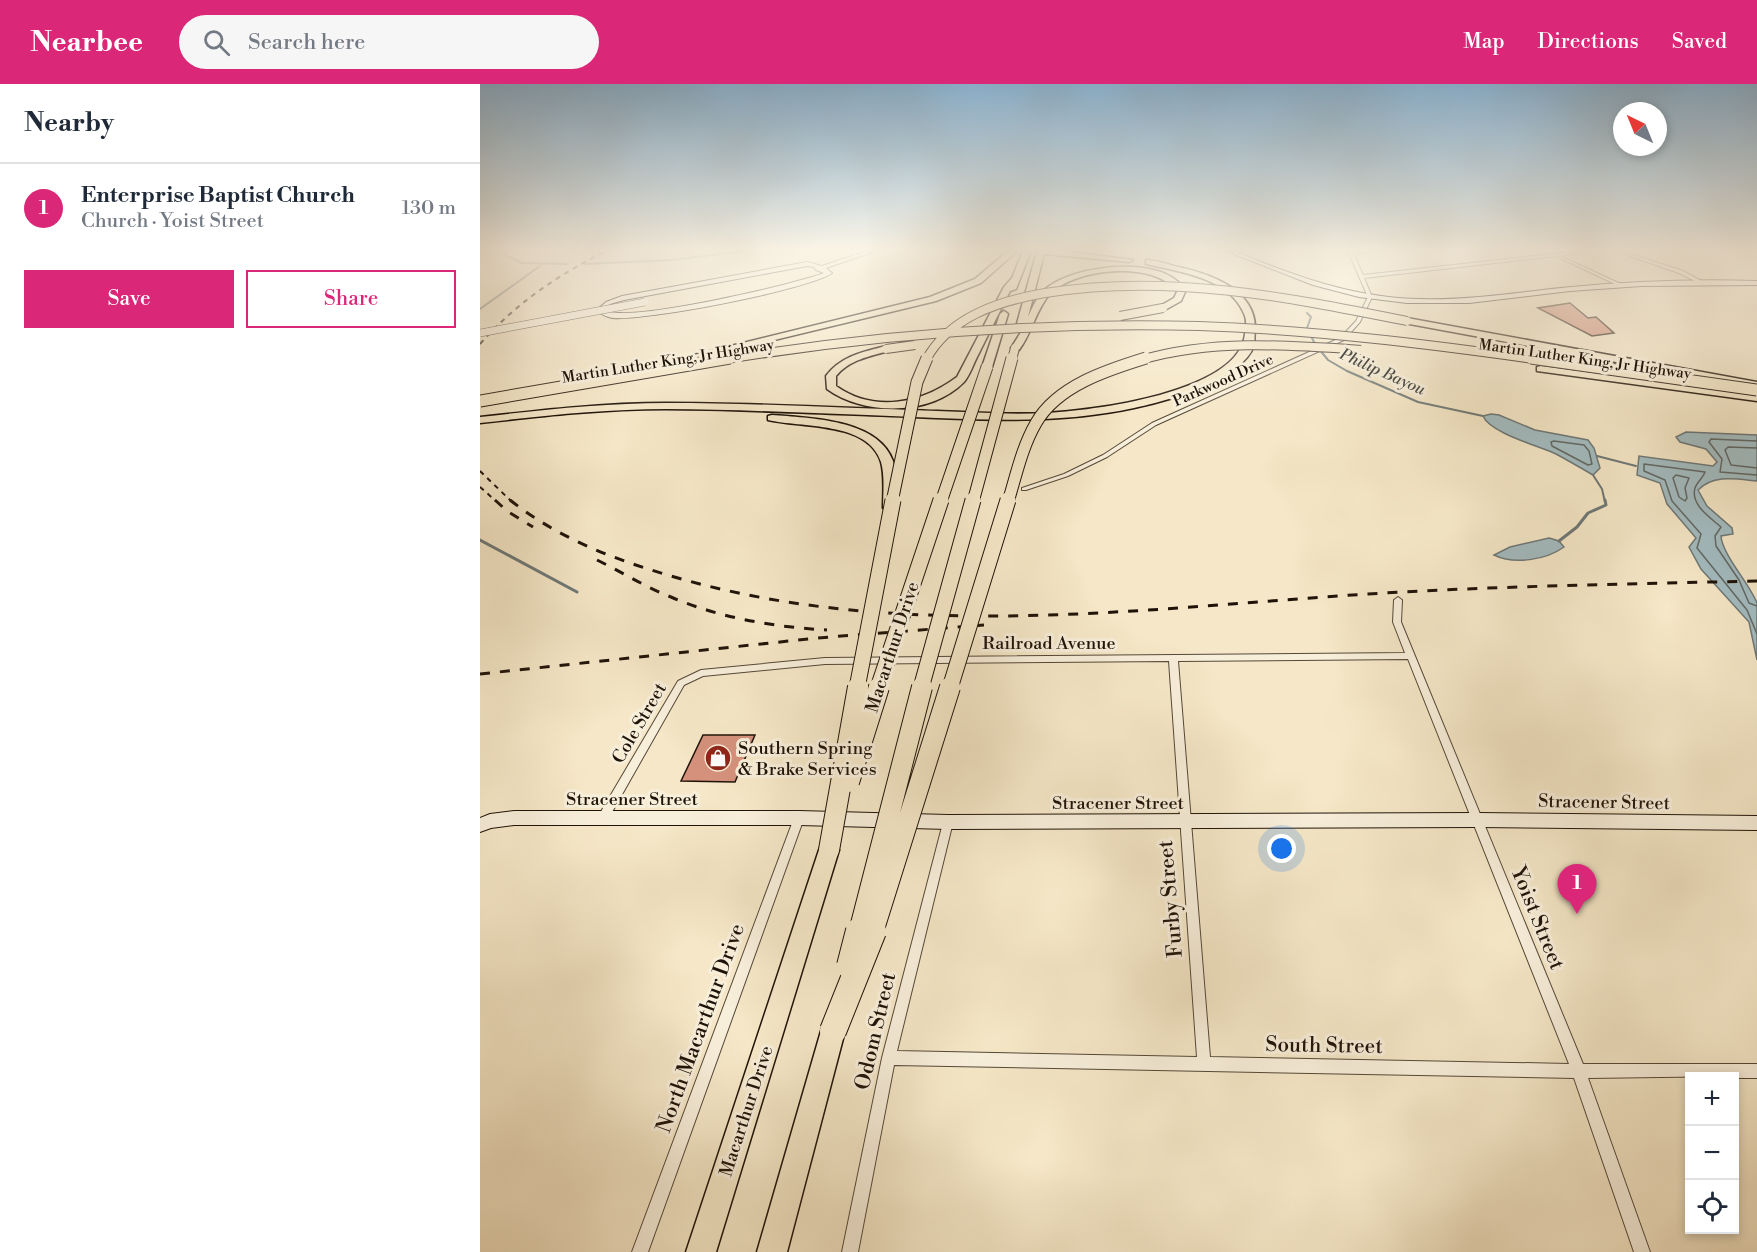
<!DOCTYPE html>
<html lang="en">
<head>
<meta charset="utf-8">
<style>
	:root { --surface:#fff; --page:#f6f6f7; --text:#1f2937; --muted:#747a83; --line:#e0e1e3; --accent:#db2777 }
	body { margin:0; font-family:"Libre Bodoni",serif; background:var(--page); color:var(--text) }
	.controls { position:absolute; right:18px; bottom:18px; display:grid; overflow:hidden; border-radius:0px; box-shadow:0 3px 9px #0003 }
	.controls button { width:54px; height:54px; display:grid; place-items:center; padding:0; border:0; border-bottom:2px solid var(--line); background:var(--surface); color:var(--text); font:30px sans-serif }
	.compass { position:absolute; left:1133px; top:18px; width:54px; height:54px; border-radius:50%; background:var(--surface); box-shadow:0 3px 9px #0003; rotate:317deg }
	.you { position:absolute; left:802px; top:765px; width:21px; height:21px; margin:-15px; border:4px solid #fff; border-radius:50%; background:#1a73e8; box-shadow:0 0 0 9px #1a73e833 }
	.badge { display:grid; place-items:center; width:39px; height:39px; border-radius:50%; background:var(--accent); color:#fff; font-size:20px; font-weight:700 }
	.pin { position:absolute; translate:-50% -50px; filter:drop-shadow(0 2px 3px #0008) }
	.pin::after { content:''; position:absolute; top:32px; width:21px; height:18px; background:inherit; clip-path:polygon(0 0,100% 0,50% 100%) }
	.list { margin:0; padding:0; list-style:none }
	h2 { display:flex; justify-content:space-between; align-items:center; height:78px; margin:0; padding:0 24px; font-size:26px }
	h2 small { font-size:20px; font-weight:400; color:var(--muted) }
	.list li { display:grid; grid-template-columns:39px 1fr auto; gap:18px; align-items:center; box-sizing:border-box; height:90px; padding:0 24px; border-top:2px solid var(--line) }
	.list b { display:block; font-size:22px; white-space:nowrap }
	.list p { margin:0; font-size:20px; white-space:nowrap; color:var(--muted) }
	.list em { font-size:20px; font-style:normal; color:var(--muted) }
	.actions { display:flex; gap:12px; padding:18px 24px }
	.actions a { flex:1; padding:14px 0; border:2px solid var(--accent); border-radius:0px; text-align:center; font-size:21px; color:var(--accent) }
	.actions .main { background:var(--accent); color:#fff }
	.icon { flex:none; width:33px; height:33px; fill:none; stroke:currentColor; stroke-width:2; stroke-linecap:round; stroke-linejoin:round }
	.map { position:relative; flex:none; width:1277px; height:1168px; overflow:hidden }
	header { display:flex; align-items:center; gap:36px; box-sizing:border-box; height:84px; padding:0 30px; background:var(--accent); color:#fff }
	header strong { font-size:28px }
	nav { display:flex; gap:33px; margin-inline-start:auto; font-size:21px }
	.search { width:420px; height:54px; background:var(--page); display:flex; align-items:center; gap:15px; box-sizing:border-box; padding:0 21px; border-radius:33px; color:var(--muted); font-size:22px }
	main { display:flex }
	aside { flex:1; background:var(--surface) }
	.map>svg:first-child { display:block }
	.water { fill:#a3bcc1; stroke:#6e7877; stroke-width:1.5 }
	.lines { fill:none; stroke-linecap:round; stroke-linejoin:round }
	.shore { stroke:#616865; stroke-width:1.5 }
	.stream-far1 { stroke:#6e7877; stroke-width:2 }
	.stream { stroke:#6e7877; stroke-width:3 }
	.building { fill:#d5917c; stroke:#1f1309; stroke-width:1.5 }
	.street-casing { stroke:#544838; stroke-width:2 }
	.secondary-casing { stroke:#1f1309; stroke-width:2 }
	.highway-casing { stroke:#1f1309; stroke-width:3 }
	.street { fill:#f8efdb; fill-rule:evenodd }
	.secondary { fill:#f8efdb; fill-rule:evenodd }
	.highway { fill:#f5e7c7; fill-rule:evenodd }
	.rail-far1 { stroke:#1f1309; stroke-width:2; stroke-dasharray:5 5; stroke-linecap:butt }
	.rail { stroke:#1f1309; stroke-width:3; stroke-dasharray:10 10; stroke-linecap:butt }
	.secondary-bridge-casing { stroke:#1f1309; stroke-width:8; stroke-linecap:butt }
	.highway-bridge-far4-casing { stroke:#1f1309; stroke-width:10; stroke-linecap:butt }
	.highway-bridge-far3-casing { stroke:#1f1309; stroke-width:13; stroke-linecap:butt }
	.highway-bridge-far2-casing { stroke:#1f1309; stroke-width:17; stroke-linecap:butt }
	.highway-bridge-far1-casing { stroke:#1f1309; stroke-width:22; stroke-linecap:butt }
	.highway-bridge-casing { stroke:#1f1309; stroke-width:28; stroke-linecap:butt }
	.secondary-bridge { stroke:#f8efdb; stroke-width:7 }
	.highway-bridge-far4 { stroke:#f5e7c7; stroke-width:8 }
	.highway-bridge-far3 { stroke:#f5e7c7; stroke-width:11 }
	.highway-bridge-far2 { stroke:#f5e7c7; stroke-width:15 }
	.highway-bridge-far1 { stroke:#f5e7c7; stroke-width:20 }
	.highway-bridge { stroke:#f5e7c7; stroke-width:26 }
	.labels { text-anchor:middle; stroke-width:6; stroke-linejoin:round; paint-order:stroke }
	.far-street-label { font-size:15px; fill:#1f1309; stroke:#f8efdb }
	.far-water-label { font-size:16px; font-style:italic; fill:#4d4e49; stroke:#f8efdb }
	.street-label { font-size:18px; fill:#1f1309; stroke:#f8efdb }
	.poi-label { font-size:18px; fill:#1f1309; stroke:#f8efdb; text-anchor:start }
	.near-street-label { font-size:21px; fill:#1f1309; stroke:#f8efdb }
</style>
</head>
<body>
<header>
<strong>Nearbee</strong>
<div class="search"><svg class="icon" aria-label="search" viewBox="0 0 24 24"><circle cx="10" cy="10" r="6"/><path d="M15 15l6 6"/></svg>Search here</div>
<nav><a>Map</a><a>Directions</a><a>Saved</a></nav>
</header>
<main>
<aside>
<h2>Nearby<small></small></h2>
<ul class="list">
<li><span class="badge">1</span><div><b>Enterprise Baptist Church</b><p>Church · Yoist Street</p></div><em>130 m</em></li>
</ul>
<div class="actions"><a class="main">Save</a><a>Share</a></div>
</aside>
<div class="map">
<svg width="1277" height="1168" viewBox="0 0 1277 1168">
	<rect width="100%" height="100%" fill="#f5e7c7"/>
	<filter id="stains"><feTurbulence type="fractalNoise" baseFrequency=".00333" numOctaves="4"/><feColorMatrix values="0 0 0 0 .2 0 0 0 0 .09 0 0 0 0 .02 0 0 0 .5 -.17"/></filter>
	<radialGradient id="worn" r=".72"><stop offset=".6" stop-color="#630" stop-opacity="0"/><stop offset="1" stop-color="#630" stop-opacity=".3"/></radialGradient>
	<path class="water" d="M1011 330 1019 331 1055 346 1108 356 1114 364 1120 384 1113 391C1101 384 1089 377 1076 370 1059 362 1010 349 1003 332Z
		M1206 348 1277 351V397C1256 395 1234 390 1218 406L1227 422 1252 444 1253 450 1241 452C1242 470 1269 499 1277 519 1277 529 1277 564 1277 576L1269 538 1221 485 1209 463 1216 454 1187 420 1180 399 1157 391 1159 372 1233 382 1237 378 1226 365 1200 358 1196 353Z
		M1069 454 1079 457 1084 463C1066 476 1034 481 1014 471L1030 463Z"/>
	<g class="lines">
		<path class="shore" d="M1074 357 1104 361 1109 367 1112 380 1108 381 1072 362 1071 358Z
			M1277 357 1231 355 1229 358 1242 375 1240 388 1277 391
			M1277 364 1248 363 1245 366 1251 381 1277 384
			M1196 391 1209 394 1205 404 1207 414 1205 417 1199 413 1193 394Z
			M1277 522 1269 519 1259 496 1236 462 1235 452 1241 443C1231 434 1210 421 1215 404 1217 398 1223 394 1225 388L1164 380V387L1185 396 1192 417 1221 450 1217 464 1267 526 1277 550"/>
		<path class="stream-far1" d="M17 167 42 179 88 180
			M105 180 192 176 264 167
			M0 225 60 182
			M827 229 831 233 827 244 835 260 848 276 867 287 938 318 1003 332
			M1117 372 1156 382
			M1113 391 1122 405 1125 418"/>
		<path class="stream" d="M0 456 97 508
			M1079 457 1097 443 1108 429 1126 421 1125 416"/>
	</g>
	<path class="building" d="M1090 219 1108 234 1116 233 1134 249 1112 252 1058 224Z
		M223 651H275L255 698 201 697Z"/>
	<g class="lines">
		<defs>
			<path id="street" d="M868 167H872L873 169 896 167 874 171 883 191 1099 167H1112L1080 172 1143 201 1139 202 1076 172 884 194 892 213 880 238 864 256 676 341 627 373 588 392 546 406H542V404L584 390 623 371 672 339 860 254 876 237 888 213Z
				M1135 167H1141L1203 187 1223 198 1219 199 1199 189Z
				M918 513 922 516 921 538 1103 980H1277V994H1254V992L1108 994 1170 1168H1154L1094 994 414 981 378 1168H362L402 974 464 735 468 733 472 735 473 738 417 967 717 973 689 577 345 580 223 592 204 601 127 737 123 739 119 737 118 734 119 731 198 597 221 586 345 574 925 569 913 538 914 516ZM928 575 1089 980 730 973 698 577Z
				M319 729 323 731 324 734 168 1168H152L314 734 315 731Z"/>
			<path id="secondary" d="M387 167H396L346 184 352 189C328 206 164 237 133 234 126 233 122 231 117 226L126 218 142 212 327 178 342 182ZM327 182 334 183 336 186 344 189C316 200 145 240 125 226L130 220 144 216Z
				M746 167H754C802 187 850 205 901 212 966 221 1027 209 1091 203 1153 197 1215 195 1277 197V201L1161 202 1090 207 989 219H927L879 213 833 201Z
				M34 727H319L468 731 998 729 1277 732V746L998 743 468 745 319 741H34L11 744 0 748V734L10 730Z"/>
			<path id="highway" d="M528 167H537L501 199 456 217 170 286 165 283 450 213 495 195Z
				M543 167H551L536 205 530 207C519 229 508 251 497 273 493 281 490 291 484 298 451 332 384 332 347 305L346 292C361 272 383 268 406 262L411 265 409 267C390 272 369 276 356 292V302C394 329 441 320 477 293L524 203 532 194Z
				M557 167H583L653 176 649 178 564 170 548 233C553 222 558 210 568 203 595 182 670 173 697 197 700 199 703 204 705 208L701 217 683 227 680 226V222L694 214 697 208C675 176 595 184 570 210 556 225 552 249 539 266H533L531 264 543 245 536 243Z
				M666 176C675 176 685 179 694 182 728 189 778 205 775 248 774 252 775 258 774 262 760 297 687 317 654 324 566 343 476 334 387 331 320 329 253 325 186 325 124 325 62 332 0 339V333C62 326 124 319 186 319 276 319 367 324 457 327 492 328 529 331 564 329 611 327 759 309 765 250 766 244 767 238 765 232 751 194 701 188 666 180Z
				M524 227 528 230 512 283 503 285 502 283 520 230Z
				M927 234 1277 298V304L924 239V235Z
				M1061 282 1277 311V317L1057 287V283Z
				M292 331C329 334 398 335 413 377 418 392 416 409 417 424L415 427 410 428 403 424C403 409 405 392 401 378 388 337 321 344 288 336V332Z
				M349 757 356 760 359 766 236 1168H206L339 766 342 760Z
				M353 935 362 938 365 947 307 1168H277L341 947 344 938Z"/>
		</defs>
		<use href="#street" class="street-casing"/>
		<use href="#secondary" class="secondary-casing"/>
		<use href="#highway" class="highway-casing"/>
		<use href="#street" class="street"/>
		<use href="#secondary" class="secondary"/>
		<use href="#highway" class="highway"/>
		<path class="rail-far1" d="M0 260C36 219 78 191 126 167
			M0 387 32 418
			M0 403 17 418"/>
		<path class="rail" d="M15 416 27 427 53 443
			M30 416C78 454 133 475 191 492 418 559 656 525 888 510 1017 502 1147 500 1277 497
			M117 476C142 488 165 503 191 513 240 534 294 543 347 546
			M0 590 337 554 504 541"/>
		<defs>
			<path id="secondary-bridge" d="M0 249 165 218"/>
			<path id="highway-bridge-far4" d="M640 232 683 224
				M406 265 435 261
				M241 276C399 250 559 238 719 242 834 246 948 260 1061 276
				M446 276C469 233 519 217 565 209 688 189 807 213 927 237
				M532 276 535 264
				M661 276C732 255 808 261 881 266"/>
			<path id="highway-bridge-far3" d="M1051 274 1277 306
				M0 317 250 274
				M412 418 437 298 447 274
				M461 418 507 283
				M493 418 532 274
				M528 418C536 392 542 363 556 339 577 302 627 286 666 274"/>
			<path id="highway-bridge-far2" d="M377 604 413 416
				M398 604 461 416
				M441 604 493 416
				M470 604 528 416"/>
			<path id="highway-bridge-far1" d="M369 698 399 603
				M349 766 378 603
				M379 848 442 603
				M393 848 470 603"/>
			<path id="highway-bridge" d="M370 882 379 847
				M353 947 393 847"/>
		</defs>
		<use href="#secondary-bridge" class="secondary-bridge-casing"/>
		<use href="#highway-bridge-far4" class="highway-bridge-far4-casing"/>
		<use href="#highway-bridge-far3" class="highway-bridge-far3-casing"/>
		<use href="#highway-bridge-far2" class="highway-bridge-far2-casing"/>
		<use href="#highway-bridge-far1" class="highway-bridge-far1-casing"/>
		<use href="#highway-bridge" class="highway-bridge-casing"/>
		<use href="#secondary-bridge" class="secondary-bridge"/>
		<use href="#highway-bridge-far4" class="highway-bridge-far4"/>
		<use href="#highway-bridge-far3" class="highway-bridge-far3"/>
		<use href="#highway-bridge-far2" class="highway-bridge-far2"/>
		<use href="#highway-bridge-far1" class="highway-bridge-far1"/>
		<use href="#highway-bridge" class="highway-bridge"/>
	</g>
	<linearGradient id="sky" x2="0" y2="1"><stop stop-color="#8cb7d8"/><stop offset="0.5" stop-color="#faf4e6"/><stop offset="1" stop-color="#faf4e6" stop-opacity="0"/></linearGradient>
	<rect width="1277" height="331" fill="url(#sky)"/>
	<defs>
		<symbol id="shop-disc" viewBox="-11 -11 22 22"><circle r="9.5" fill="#8f2418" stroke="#f8efdb"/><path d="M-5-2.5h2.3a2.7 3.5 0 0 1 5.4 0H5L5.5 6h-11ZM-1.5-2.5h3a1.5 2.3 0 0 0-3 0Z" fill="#fff"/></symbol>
	</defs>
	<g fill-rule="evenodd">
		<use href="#shop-disc" x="223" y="659" width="30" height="30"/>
	</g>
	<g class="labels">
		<g class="far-street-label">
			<text transform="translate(1105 275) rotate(8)" y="5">Martin Luther King, Jr Highway</text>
			<text transform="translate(188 277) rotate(-9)" y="5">Martin Luther King, Jr Highway</text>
			<text transform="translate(743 296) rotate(-24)" y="5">Parkwood Drive</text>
		</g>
		<g class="far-water-label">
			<text transform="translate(903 287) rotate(24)" y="6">Philip Bayou</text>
		</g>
		<g class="street-label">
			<text x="569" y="565">Railroad Avenue</text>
			<text transform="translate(412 563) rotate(-72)" y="6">Macarthur Drive</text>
			<text transform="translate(159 639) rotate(-60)" y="6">Cole Street</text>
			<text x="152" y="721">Stracener Street</text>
			<text transform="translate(1124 718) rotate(1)" y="6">Stracener Street</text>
			<text x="638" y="725">Stracener Street</text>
			<text transform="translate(266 1027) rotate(-72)" y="6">Macarthur Drive</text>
		</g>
		<g class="poi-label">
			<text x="258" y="670">Southern Spring<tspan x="258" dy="21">&amp; Brake Services</tspan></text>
		</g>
		<g class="near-street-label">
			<text transform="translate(690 815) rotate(-95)" y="7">Furby Street</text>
			<text transform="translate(1058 834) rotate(68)" y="7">Yoist Street</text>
			<text transform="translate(220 944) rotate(-70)" y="7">North Macarthur Drive</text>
			<text transform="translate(395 947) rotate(-77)" y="7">Odom Street</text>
			<text transform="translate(844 961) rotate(1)" y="7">South Street</text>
		</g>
	</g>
	<rect width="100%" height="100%" filter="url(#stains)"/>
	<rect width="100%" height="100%" fill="url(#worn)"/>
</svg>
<div class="controls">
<button>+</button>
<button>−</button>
<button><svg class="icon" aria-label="locate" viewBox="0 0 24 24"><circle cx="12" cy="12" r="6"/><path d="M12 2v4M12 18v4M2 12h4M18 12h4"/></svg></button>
</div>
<svg class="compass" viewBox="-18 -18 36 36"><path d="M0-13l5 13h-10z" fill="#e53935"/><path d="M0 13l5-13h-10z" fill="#747a83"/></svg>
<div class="you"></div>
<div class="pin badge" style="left:1097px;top:830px">1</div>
</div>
</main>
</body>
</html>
